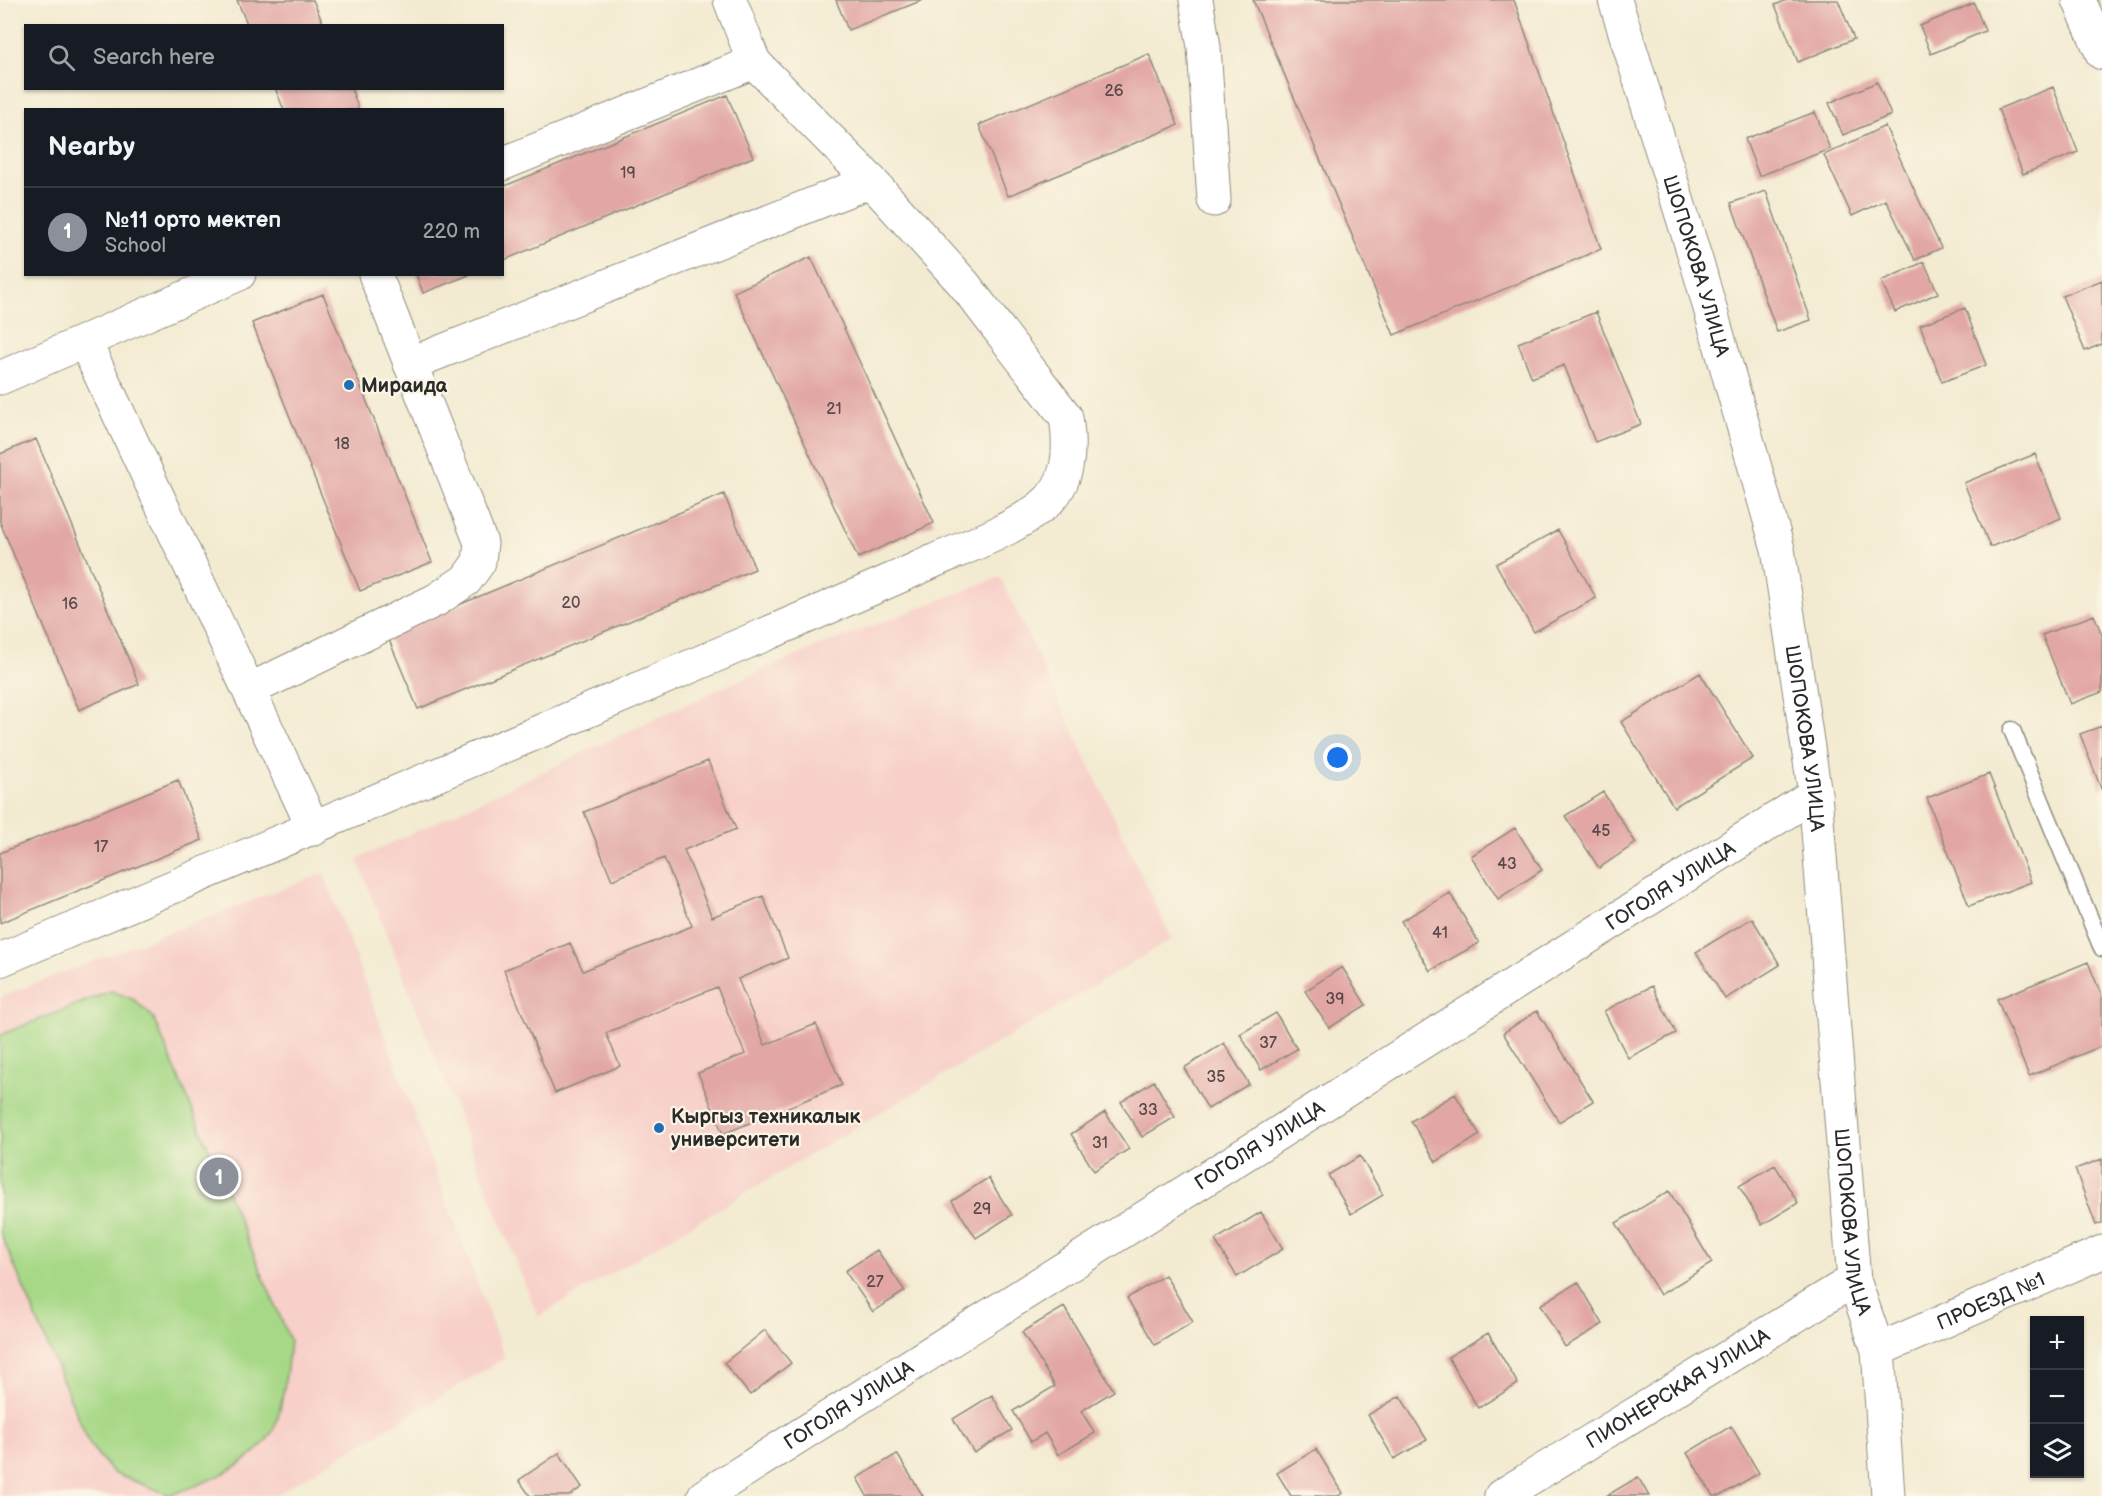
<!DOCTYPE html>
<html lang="en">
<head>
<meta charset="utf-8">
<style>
	:root { --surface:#171b24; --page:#242831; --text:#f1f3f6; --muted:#9ea1a6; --line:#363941; --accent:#8c9099 }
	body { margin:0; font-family:"Balsamiq Sans",sans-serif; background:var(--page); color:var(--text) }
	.controls { position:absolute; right:18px; bottom:18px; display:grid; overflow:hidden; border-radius:0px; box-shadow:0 2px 4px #0004 }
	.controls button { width:54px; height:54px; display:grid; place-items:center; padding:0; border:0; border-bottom:2px solid var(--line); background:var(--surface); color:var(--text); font:30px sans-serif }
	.you { position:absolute; left:1338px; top:758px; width:21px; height:21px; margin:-15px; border:4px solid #fff; border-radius:50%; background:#1a73e8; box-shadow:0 0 0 9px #1a73e833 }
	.badge { display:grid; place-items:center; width:39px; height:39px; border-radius:50%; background:var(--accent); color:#fff; font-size:20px; font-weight:700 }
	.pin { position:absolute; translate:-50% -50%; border:3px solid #fff; box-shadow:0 2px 6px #0006 }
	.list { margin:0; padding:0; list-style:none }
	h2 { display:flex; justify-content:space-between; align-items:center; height:78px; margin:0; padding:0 24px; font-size:26px }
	h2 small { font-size:20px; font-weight:400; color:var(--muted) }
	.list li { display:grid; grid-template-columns:39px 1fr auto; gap:18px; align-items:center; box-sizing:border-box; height:90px; padding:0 24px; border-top:2px solid var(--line) }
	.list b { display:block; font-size:22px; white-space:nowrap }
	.list p { margin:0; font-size:20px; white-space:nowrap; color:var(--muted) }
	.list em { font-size:20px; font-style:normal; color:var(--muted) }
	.icon { flex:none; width:33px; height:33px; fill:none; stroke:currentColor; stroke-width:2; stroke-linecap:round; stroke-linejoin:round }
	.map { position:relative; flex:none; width:2102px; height:1496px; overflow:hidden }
	.search { position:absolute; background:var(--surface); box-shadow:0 2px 4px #0004; left:24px; top:24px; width:480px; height:66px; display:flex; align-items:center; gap:15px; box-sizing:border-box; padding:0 21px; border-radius:0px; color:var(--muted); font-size:22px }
	.panel { position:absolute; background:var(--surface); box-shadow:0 2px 4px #0004; left:24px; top:108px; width:480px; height:168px; border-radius:0px }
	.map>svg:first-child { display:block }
	.built { fill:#f7d0c9 }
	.green { fill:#a7d887; stroke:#698259; stroke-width:1.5 }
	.building { fill:#e2a7a5 }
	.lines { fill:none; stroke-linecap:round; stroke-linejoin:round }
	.service-casing { stroke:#8f8b7e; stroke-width:19 }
	.minor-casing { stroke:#8f8b7e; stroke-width:35 }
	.tertiary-casing { stroke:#8f8b7e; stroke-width:35 }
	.service { stroke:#fff; stroke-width:16 }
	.minor { stroke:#fff; stroke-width:33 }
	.tertiary { stroke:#fff; stroke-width:33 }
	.poi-dot { fill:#1f6fb2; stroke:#fcf5e5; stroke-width:2 }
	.labels { text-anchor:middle; stroke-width:4.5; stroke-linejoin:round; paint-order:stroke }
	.number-label { font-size:16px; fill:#594a4a }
	.street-label { font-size:20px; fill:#2b2b2b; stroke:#fcf5e5 }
	.poi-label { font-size:20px; font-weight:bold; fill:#2b2b2b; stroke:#fcf5e5; text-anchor:start }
</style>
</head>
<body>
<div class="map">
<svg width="2102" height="1496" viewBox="0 0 2102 1496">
	<rect width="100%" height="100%" fill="#fcf5e5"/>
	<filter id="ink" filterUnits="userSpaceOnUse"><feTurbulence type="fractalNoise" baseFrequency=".0167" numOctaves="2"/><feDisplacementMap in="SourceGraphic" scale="12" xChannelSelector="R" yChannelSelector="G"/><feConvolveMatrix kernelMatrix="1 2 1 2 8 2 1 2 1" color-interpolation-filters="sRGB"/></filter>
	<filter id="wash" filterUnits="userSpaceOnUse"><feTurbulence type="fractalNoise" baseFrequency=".008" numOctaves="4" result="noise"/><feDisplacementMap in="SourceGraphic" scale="24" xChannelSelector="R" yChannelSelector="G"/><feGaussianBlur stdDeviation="1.35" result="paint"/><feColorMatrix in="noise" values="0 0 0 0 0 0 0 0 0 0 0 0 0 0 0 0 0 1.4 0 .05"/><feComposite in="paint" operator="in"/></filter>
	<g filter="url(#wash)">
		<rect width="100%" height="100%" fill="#f3ebd1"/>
		<path class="built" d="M1000 577 1172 939 538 1317 357 859 717 690 817 647Z
			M324 873 505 1358 274 1496H0V997Z"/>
		<path class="green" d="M111 991 133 999 153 1017 290 1340C288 1362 282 1416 271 1434 250 1467 205 1483 170 1495L113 1473 90 1445 0 1232V1035Z"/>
		<g id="blocks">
			<path class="building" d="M237 0H313L324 26H248Z
				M836 0H923L848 30Z
				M1253 0H1514L1601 249 1394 335Z
				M1787 0H1838L1854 39 1798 62 1775 5Z
				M1974 3 1985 31 1931 54 1920 26Z
				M1149 54 1178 125 1008 196 979 125Z
				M1877 82 1891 115 1843 135 1829 103Z
				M2053 87 2078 152 2023 174 1998 109Z
				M275 88H351L359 110H284Z
				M727 95 753 157 502 261V187Z
				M1815 112 1830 149 1759 176 1745 139Z
				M1885 126 1941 248 1915 260 1886 200 1852 216 1824 155Z
				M1766 191 1811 320 1777 332 1731 203Z
				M811 257 934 523 858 558 734 292Z
				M1924 262 1938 293 1895 312 1881 281Z
				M416 274H469V275L423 293Z
				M2102 280V344L2085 351 2062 296Z
				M323 294 432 562 360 591 252 323Z
				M1965 308 1986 365 1942 382 1920 325Z
				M1596 312 1641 424 1595 442 1564 365 1532 378 1518 343Z
				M36 439 139 684 79 710 0 522V454Z
				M2035 454 2061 518 1990 547 1964 483Z
				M724 494 755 569 418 709 387 635Z
				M1558 530 1596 598 1534 632 1496 564Z
				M2094 615 2102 635V692L2070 704 2042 635Z
				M1700 673 1753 758 1674 807 1621 722Z
				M2102 726V791L2080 734Z
				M708 761 736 829 684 850 712 917 763 896 788 958 738 979 765 1045 816 1024 842 1085 723 1134 698 1073 745 1054 717 987 606 1033 620 1066 555 1093 504 970 570 943 583 971 692 926 664 858 612 880 584 812Z
				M1989 774 2031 882 1969 906 1927 798Z
				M178 780 202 840 0 923V853Z
				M1603 792 1636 843 1599 868 1565 816Z
				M1515 828 1542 870 1498 899 1471 856Z
				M1450 893 1479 943 1430 971 1401 921Z
				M1752 918 1780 965 1725 999 1696 952Z
				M2088 962 2102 997V1046L2029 1076 1997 999Z
				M1342 967 1366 1005 1329 1028 1305 991Z
				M1652 986 1676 1033 1628 1058 1604 1011Z
				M1537 1011 1593 1101 1559 1122 1503 1033Z
				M1276 1013 1297 1049 1261 1070 1240 1034Z
				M1224 1043 1249 1084 1208 1109 1184 1068Z
				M1154 1081 1175 1117 1142 1137 1121 1102Z
				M1455 1094 1480 1135 1436 1162 1411 1121Z
				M1105 1112 1129 1149 1094 1171 1071 1134Z
				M1360 1156 1383 1195 1351 1214 1328 1175Z
				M2102 1159V1223L2096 1225 2075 1169Z
				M1775 1165 1798 1203 1762 1225 1739 1186Z
				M988 1178 1012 1215 976 1238 952 1201Z
				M1669 1191 1712 1263 1660 1295 1616 1223Z
				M1261 1212 1283 1249 1237 1277 1215 1240Z
				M877 1250 905 1291 873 1312 845 1271Z
				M1165 1275 1193 1322 1155 1345 1127 1298Z
				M1578 1282 1603 1324 1565 1347 1540 1305Z
				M1064 1307 1114 1391 1081 1411 1095 1433 1058 1455 1045 1433 1031 1442 1013 1411 1055 1386 1022 1332Z
				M765 1330 791 1363 750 1395 724 1363Z
				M1488 1333 1518 1384 1478 1408 1448 1357Z
				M992 1395 1012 1430 974 1453 953 1419Z
				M1400 1396 1427 1440 1394 1459 1368 1415Z
				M1731 1426 1759 1473 1720 1496H1713L1687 1453Z
				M1316 1449 1343 1493 1338 1496H1291L1277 1473Z
				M559 1453 582 1487 569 1496H530L519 1480Z
				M897 1454 923 1496H867L857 1478Z
				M1638 1477 1649 1496H1606Z"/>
		</g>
	</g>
	<g filter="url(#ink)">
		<use href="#blocks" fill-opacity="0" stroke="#8f8b7e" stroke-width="1.5"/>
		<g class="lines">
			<defs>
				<path id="service" d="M2012 730 2102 948"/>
				<g id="minor">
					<path d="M1196 0 1204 47 1214 200"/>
					<path d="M2079 0 2102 53"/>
					<path d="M502 164 754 62"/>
					<path d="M85 342 314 829"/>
					<path d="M410 364 871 181"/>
					<path d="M0 378 239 274"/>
					<path d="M249 690 436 600 466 580 479 562 481 543 375 274"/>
					<path d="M0 960C245 858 488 754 731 649 799 620 868 591 936 560 971 545 1010 531 1041 507 1070 485 1071 451 1066 417L964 284 871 181 754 62 730 0"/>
					<path id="s1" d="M1878 1350 2102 1252"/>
					<path id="s2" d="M704 1496 1815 794"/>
					<path id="s3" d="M1501 1496 1854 1280"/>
				</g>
				<g id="tertiary">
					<path id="s4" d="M1615 0 1700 273 1778 549 1815 794 1854 1280 1878 1350 1888 1496"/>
				</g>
			</defs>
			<use href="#service" class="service-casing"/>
			<use href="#minor" class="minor-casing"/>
			<use href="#tertiary" class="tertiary-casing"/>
			<use href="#service" class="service"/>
			<use href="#minor" class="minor"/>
			<use href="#tertiary" class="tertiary"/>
		</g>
	</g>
	<g class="poi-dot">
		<circle cx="349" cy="385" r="6"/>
		<circle cx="659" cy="1128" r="6"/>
	</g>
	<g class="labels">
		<g class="number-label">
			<text x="1114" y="96">26</text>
			<text x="628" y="178">19</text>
			<text x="834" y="414">21</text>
			<text x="342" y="449">18</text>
			<text x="571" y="608">20</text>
			<text x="70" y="609">16</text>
			<text x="1601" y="836">45</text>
			<text x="101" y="852">17</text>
			<text x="1507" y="869">43</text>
			<text x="1440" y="938">41</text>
			<text x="1335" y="1004">39</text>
			<text x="1268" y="1048">37</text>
			<text x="1216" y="1082">35</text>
			<text x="1148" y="1115">33</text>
			<text x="1100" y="1148">31</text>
			<text x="982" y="1214">29</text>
			<text x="875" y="1287">27</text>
		</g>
		<g class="street-label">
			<text dy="7" stroke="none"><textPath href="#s4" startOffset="278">ШОПОКОВА УЛИЦА</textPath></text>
			<text dy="7" stroke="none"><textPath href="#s4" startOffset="764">ШОПОКОВА УЛИЦА</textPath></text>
			<text dy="7" stroke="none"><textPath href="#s2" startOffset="1143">ГОГОЛЯ УЛИЦА</textPath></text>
			<text dy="7" stroke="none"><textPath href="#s2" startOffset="657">ГОГОЛЯ УЛИЦА</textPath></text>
			<text dy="7" stroke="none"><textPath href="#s4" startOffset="1250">ШОПОКОВА УЛИЦА</textPath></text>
			<text dy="7" stroke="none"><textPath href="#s1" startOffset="123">ПРОЕЗД №1</textPath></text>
			<text dy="7" stroke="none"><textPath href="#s3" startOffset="207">ПИОНЕРСКАЯ УЛИЦА</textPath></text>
			<text dy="7" stroke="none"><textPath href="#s2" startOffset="171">ГОГОЛЯ УЛИЦА</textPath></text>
		</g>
		<g class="poi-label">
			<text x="361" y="392">Мираида</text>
			<text x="671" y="1123">Кыргыз техникалык<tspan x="671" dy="23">университети</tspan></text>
		</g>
	</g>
</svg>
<div class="controls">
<button>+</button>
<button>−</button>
<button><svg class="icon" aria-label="layers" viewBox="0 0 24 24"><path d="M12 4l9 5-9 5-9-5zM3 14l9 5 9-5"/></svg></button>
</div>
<div class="you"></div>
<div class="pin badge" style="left:219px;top:1177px">1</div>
<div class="search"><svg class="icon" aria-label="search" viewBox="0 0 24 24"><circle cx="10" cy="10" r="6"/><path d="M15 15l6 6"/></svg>Search here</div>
<section class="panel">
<h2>Nearby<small></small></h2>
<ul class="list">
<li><span class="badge">1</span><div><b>№11 орто мектеп</b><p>School</p></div><em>220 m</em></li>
</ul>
</section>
</div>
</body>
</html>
